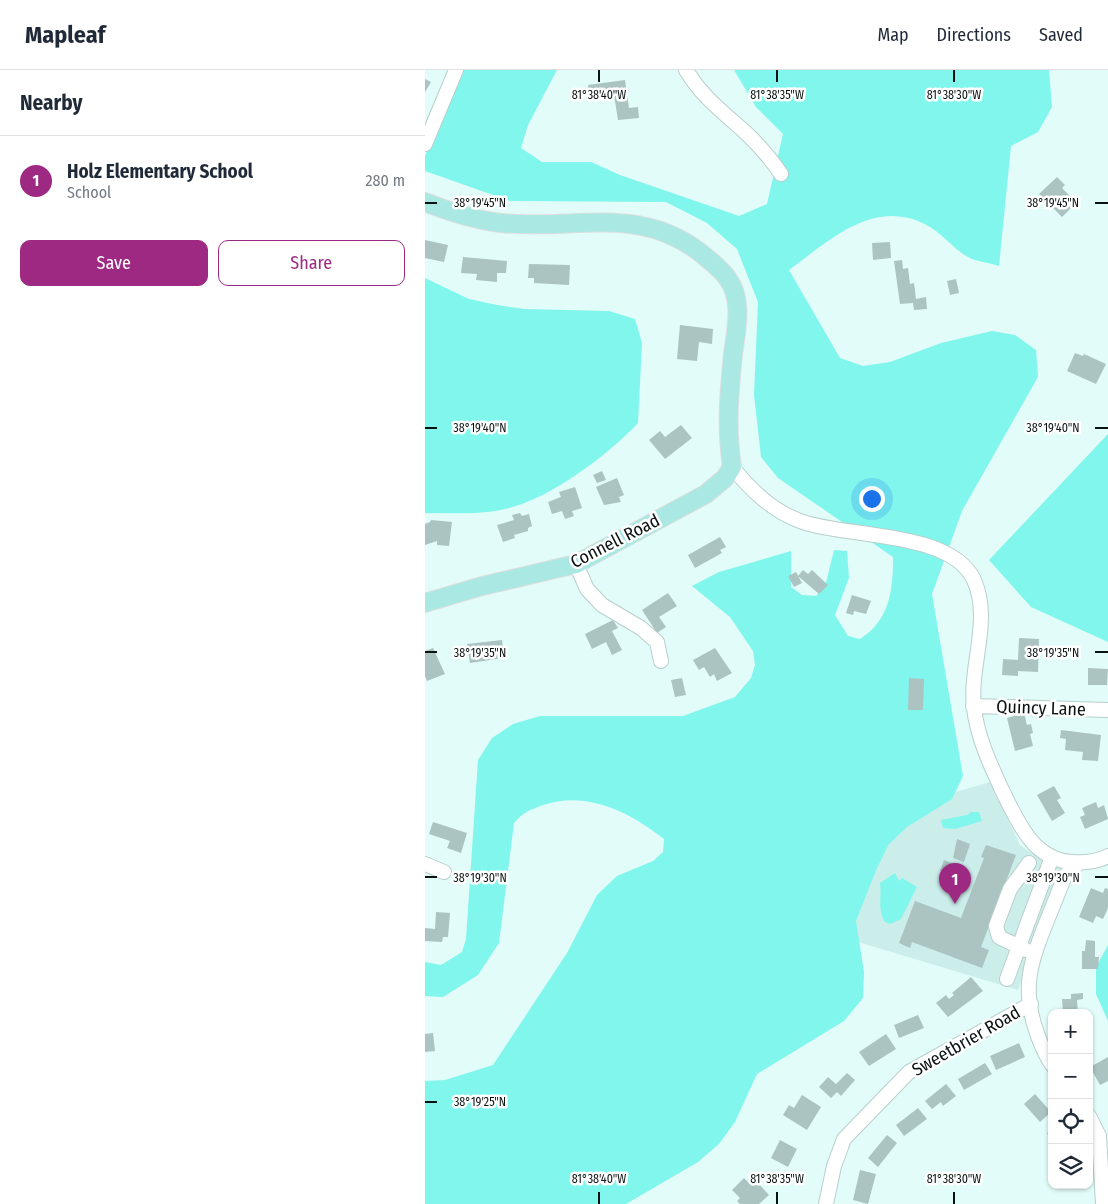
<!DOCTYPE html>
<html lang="en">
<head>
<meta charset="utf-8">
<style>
	:root { --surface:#fff; --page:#f2f2f3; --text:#1f2937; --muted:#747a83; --line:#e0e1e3; --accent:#9e2983 }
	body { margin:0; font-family:"Fira Sans Condensed",sans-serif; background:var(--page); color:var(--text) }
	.controls { position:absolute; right:15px; bottom:15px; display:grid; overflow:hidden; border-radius:10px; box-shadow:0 1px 4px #0004 }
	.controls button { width:45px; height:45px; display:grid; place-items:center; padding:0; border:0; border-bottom:1px solid var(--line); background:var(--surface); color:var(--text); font:25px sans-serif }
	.you { position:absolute; left:446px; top:428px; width:18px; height:18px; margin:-12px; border:4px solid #fff; border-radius:50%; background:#1a73e8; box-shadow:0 0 0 8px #1a73e833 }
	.badge { display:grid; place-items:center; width:32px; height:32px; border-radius:50%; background:var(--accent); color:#fff; font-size:16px; font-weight:700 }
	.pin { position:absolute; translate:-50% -41px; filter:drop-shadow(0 1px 2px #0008) }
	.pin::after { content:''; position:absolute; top:26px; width:18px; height:15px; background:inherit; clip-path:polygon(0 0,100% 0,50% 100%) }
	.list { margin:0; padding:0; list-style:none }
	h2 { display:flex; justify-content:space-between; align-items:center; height:65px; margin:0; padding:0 20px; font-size:21px }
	h2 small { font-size:16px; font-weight:400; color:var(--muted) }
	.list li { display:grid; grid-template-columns:32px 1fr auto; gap:15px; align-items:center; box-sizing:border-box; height:90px; padding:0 20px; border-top:1px solid var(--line) }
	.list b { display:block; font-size:19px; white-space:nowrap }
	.list p { margin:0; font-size:16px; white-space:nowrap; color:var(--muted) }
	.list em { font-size:16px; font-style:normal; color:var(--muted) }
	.actions { display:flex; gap:10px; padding:15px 20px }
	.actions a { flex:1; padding:11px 0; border:1px solid var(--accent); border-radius:10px; text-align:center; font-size:18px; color:var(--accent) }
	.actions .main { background:var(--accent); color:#fff }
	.icon { flex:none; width:28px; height:28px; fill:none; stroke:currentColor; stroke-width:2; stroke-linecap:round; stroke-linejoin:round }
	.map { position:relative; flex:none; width:683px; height:1134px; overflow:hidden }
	header { display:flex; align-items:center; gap:30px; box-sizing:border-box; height:70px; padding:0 25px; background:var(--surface); border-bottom:1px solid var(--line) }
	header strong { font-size:24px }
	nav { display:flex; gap:28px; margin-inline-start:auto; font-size:18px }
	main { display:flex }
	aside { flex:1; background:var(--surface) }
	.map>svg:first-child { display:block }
	.built { fill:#cceeea }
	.green { fill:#81f6ed }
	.building { fill:#abc3c1 }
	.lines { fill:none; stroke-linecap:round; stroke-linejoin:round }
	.minor-casing { stroke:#b7cfcd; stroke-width:16 }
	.major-casing { stroke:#dddede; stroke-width:20 }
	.minor { stroke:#fff; stroke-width:14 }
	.major { stroke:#a9e8e3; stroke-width:18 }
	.ticks { fill:none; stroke:#0a1312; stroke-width:2 }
	.labels { text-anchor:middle; stroke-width:5; stroke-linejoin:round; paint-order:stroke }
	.street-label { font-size:18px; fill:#0a1312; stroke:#fff }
	.ticks-label { font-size:12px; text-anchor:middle; fill:#0a1312; stroke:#fff; stroke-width:5; stroke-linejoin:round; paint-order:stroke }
</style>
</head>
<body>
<header>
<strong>Mapleaf</strong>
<nav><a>Map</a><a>Directions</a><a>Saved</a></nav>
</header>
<main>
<aside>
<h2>Nearby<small></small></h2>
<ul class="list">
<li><span class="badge">1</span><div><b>Holz Elementary School</b><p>School</p></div><em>280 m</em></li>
</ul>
<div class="actions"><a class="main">Save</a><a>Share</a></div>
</aside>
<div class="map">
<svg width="683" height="1134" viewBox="0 0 683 1134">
	<rect width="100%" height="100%" fill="#e2fcf9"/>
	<path class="built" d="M565 712 595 775 615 789 640 799 593 920 423 869 460 743Z"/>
	<path class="green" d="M36 0H132L103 55 96 78 117 92H166L195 105 314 146 342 134 358 64 331 37 309 0H624L627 37 613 62 586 76 574 196C565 193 556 192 547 189 532 183 519 165 505 157 451 125 405 170 364 200L415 288 438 296 465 292 516 273 567 261 590 265 611 280 613 307 537 441 507 524 538 706 527 729 482 757 464 774 452 798 431 851 439 902 438 928 419 951 332 1004 310 1052 294 1074 273 1092 201 1134H0V1011L20 1010 68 995 142 883 172 825 192 806 228 791 238 782 239 769C205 742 161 720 118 735 105 740 98 742 89 753L74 873 53 905 18 927 0 926V892L16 895 37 882 41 869 53 690 67 668 88 654 115 646H258L310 627 326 608 330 595 328 581 305 547 267 516 294 502 366 481V517L377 525 391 526 400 517 409 480 422 481 424 508 410 545 423 566 435 569C465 550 468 520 468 487L353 408 336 387 329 325 333 232 312 179 282 153 241 132 85 131 0 101V86Z
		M0 208 44 229 72 235 99 239 184 241 210 249 217 273 213 353C182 386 123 430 80 439 54 445 27 443 0 443Z
		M683 364V572L606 537 564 490Z
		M546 742H554L557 751 530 759 518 758 516 750 542 745Z
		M470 803 474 811 477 808 492 817 476 849 465 854 460 852C452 839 457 825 455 813Z
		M683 875V951L671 924V897Z"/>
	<path class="building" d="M0 9 6 12 0 22Z
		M200 10 204 38 213 37 214 48 193 50 189 25 165 28 163 15Z
		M632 107 640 115 637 118 645 126 639 131 646 138 637 147 614 124Z
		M0 170 23 175 19 192 0 188Z
		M465 172 466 188 448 190 447 173Z
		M38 187 82 191 81 203H72V212L51 210 52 204 36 203Z
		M477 190 478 199 483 198 485 214 489 213 491 229 501 227 502 239 489 240 488 233 475 234 469 191Z
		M104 194 145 195 144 215 109 213V208H103Z
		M531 209 534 223 525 225 522 211Z
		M255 255 288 259 287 274 274 272 272 291 252 289Z
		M650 283 658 286 659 284 681 294 671 314 642 301Z
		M256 355 267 368 240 389 224 370 235 361 240 367Z
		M177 401 181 410 172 413 168 405Z
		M192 408 199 425 194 427 196 432 179 435 171 417Z
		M150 417 157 438 147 441 149 446 140 449 137 441 127 444 123 432 136 427 134 422Z
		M95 443 97 446 104 444 107 456 103 458V461L89 465 90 468 78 472 72 455 89 450 87 445Z
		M6 450 27 452 24 476 12 475V471L0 475V454L5 452Z
		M295 467 301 477 295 480 297 483 270 498 263 485Z
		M378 500 383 504 387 500 403 515 394 524 373 506Z
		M371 502 377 513 369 517 363 506Z
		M243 523 252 536 234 547 241 557 232 563 217 540Z
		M427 525 446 531 441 544 429 541 428 545 421 543Z
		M188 550 193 558 187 561 197 580 187 585 181 572 167 579 160 564Z
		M594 568 614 569 613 602 593 601V606L577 605 578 589 593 590Z
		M77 570 79 588 45 593 42 574Z
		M8 578 20 604 2 611 0 606V581Z
		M290 578 307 603 292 611 289 604 285 607 279 597 274 600 268 590Z
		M663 598 683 599 682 615H663Z
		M257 608 261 625 250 627 246 610Z
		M484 608 499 609 498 640H483Z
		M599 643 602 655 606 654 608 663 605 664 608 676 590 681 582 648Z
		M636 660 676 665 673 691 657 690 658 682 640 680 641 669 635 668Z
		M629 716 636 728 632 730 640 743 627 751 612 725Z
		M671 732 673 738 679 735 683 749 660 759 655 747 660 745 657 738Z
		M8 752 42 763 36 783 22 778 25 771 4 764Z
		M532 769 545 774 539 792 528 788Z
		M561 775 591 785 556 877 564 880 557 898 487 872 485 878 474 873 490 831 536 848 559 788 556 787Z
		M519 790 536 797 532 808 515 801Z
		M666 818 678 823 680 818 683 819V838L678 849 671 846 668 853 654 847Z
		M11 842 25 843 23 867H18L17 872 0 871V858L10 859Z
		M661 870 670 871V887H674L673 899H657V881H660Z
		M546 907 558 921 523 947 511 933 521 925 524 929 529 925 527 923Z
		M658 923V929L652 930 653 943H638L637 929H646V924Z
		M493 945 499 958 474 968 469 955Z
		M8 963 10 981 0 982V964Z
		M461 964 471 979 444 996 434 982Z
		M594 973 600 987 571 1000 565 986Z
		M683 987V1011L675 1015 665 997Z
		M560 993 567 1004 539 1020 533 1009Z
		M422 1003 430 1010 416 1026 412 1022 406 1028 394 1017 403 1007 411 1014Z
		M521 1014 531 1026 518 1036 516 1032 507 1039 500 1031Z
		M610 1024 626 1042 615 1052 599 1034Z
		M377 1025 396 1037 382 1060 358 1045 364 1035 369 1038Z
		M493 1038 502 1049 479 1066 471 1055Z
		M627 1061V1071L622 1063Z
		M462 1065 472 1073 453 1097 443 1088Z
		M355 1070 372 1079 363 1097 346 1088Z
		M435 1100 451 1104 443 1134 428 1130Z
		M319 1108 327 1116 332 1112 344 1125 334 1134H315L312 1131 315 1128 307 1120Z"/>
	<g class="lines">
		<defs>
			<path id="minor" d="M261 0C278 28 297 41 320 62 334 75 346 89 356 104
				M0 74 31 0
				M307 397C326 420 346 440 375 451 420 468 526 460 549 510 567 551 544 595 549 638 552 666 565 694 577 720 592 750 607 789 646 792 659 793 672 792 683 786
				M151 494 162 519 177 535 216 558 232 572 236 591
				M548 636 683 640
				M0 794 19 802
				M601 880 574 867 571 856 585 819 604 793
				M582 909 627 787
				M627 995C613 973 602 939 604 913 605 886 625 845 635 818L640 806 654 793
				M664 1046 674 1066 678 1134
				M401 1134 409 1096 419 1069 484 1002 606 934"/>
			<path id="major" d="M0 132C25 142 50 150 76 153 152 161 219 132 283 189 299 202 310 213 312 235 314 250 310 269 308 284 304 324 301 358 307 397L300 408 281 424 151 494 57 516 0 533"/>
		</defs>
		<use href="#minor" class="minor-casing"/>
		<use href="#major" class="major-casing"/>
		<use href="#minor" class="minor"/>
		<use href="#major" class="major"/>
	</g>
	<path class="ticks" d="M174 0V12M352 0V12M529 0V12M0 133H12M670 133H683M0 358H12M670 358H683M0 582H12M670 582H683M0 807H12M670 807H683M0 1032H12M174 1122V1134M352 1122V1134M529 1122V1134"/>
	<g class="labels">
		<g class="street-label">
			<text transform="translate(190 471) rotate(-27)" y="6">Connell Road</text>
			<text transform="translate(616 638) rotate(2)" y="6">Quincy Lane</text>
			<text transform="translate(541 971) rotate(-30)" y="6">Sweetbrier Road</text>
		</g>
	</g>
	<g class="ticks-label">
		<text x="174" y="29">81°38'40"W</text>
		<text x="352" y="29">81°38'35"W</text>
		<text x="529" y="29">81°38'30"W</text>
		<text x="55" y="137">38°19'45"N</text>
		<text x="628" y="137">38°19'45"N</text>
		<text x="55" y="362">38°19'40"N</text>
		<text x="628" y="362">38°19'40"N</text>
		<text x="55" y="587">38°19'35"N</text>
		<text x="628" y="587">38°19'35"N</text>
		<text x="55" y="812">38°19'30"N</text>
		<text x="628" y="812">38°19'30"N</text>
		<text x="55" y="1036">38°19'25"N</text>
		<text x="174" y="1113">81°38'40"W</text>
		<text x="352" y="1113">81°38'35"W</text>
		<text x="529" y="1113">81°38'30"W</text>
	</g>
</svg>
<div class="controls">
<button>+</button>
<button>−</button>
<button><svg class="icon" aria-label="locate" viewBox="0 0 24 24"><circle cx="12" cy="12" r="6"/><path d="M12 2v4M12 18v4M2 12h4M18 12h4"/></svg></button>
<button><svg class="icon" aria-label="layers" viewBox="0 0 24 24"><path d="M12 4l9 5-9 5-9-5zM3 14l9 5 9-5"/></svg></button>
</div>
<div class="you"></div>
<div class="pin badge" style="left:530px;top:834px">1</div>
</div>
</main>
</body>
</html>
